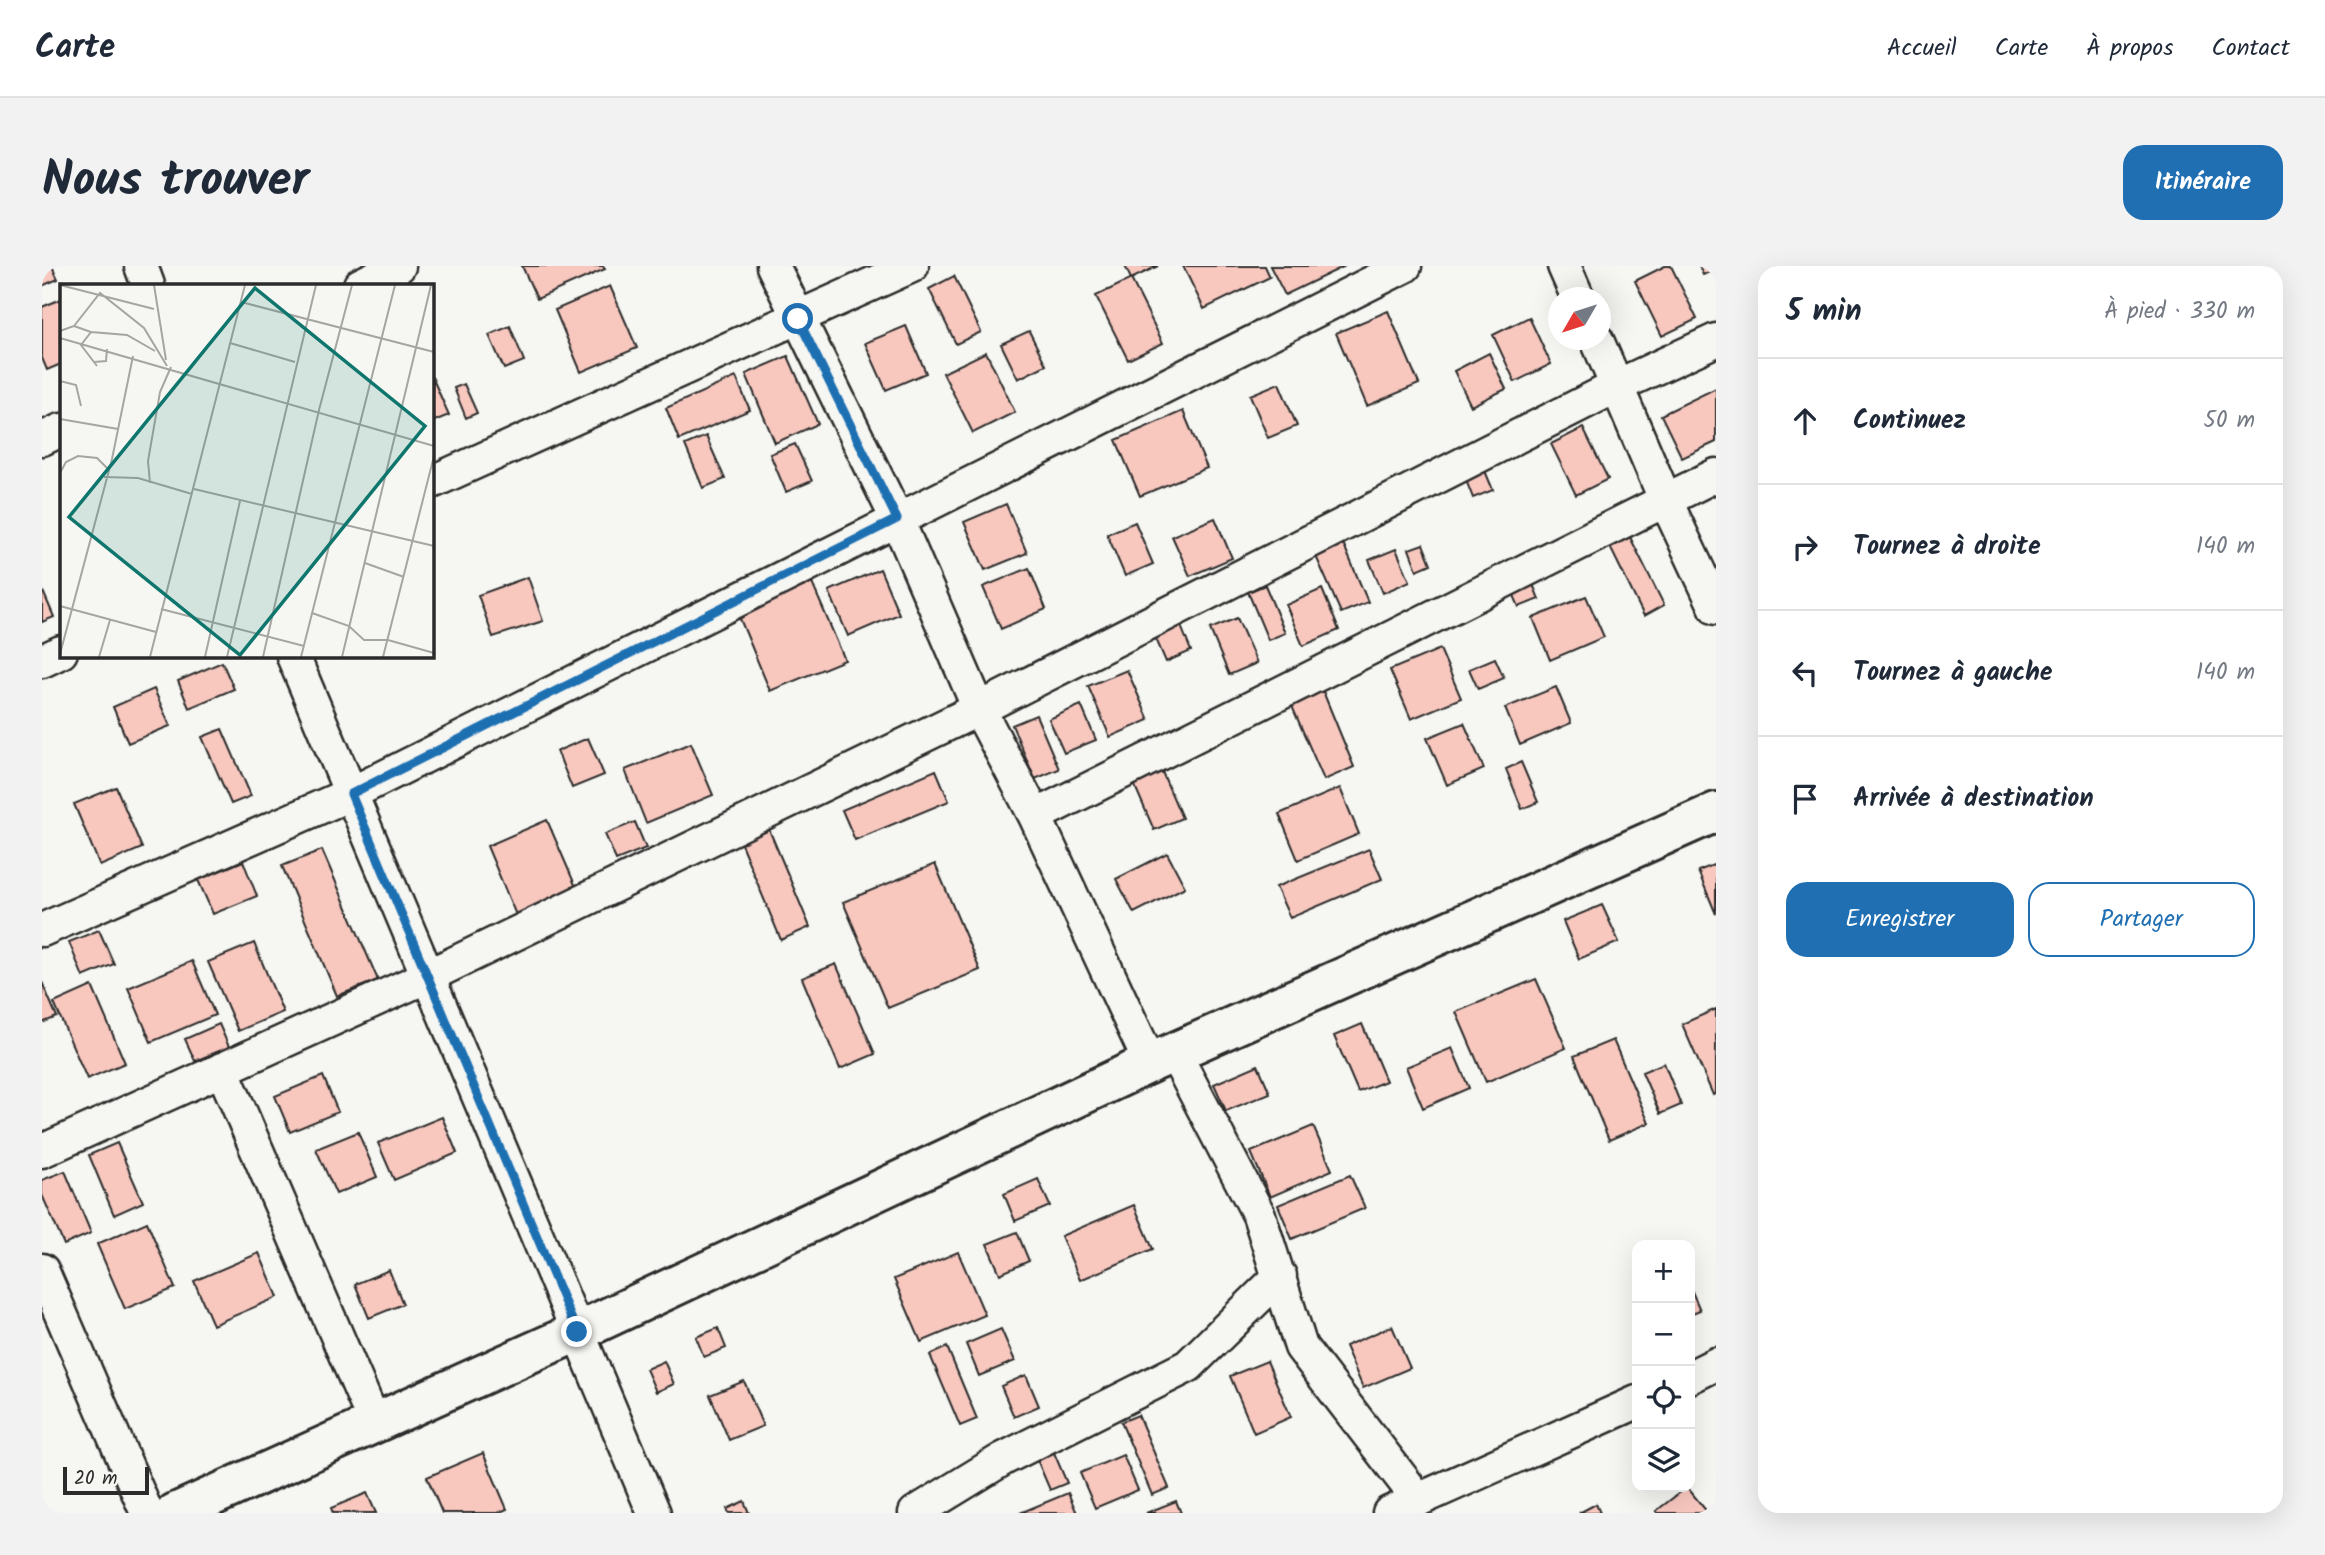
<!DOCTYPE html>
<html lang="fr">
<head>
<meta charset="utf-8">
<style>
	:root { --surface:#fff; --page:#f2f2f3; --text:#1f2937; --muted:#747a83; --line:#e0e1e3; --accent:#1f6fb2 }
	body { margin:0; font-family:Kalam,sans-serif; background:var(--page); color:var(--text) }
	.controls { position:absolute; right:21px; bottom:21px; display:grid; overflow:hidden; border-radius:14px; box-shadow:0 7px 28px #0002 }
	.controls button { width:63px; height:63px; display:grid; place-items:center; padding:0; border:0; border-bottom:2px solid var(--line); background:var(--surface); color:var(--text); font:35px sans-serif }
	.compass { position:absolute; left:1506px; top:21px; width:63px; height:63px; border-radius:50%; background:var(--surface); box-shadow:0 7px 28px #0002; rotate:231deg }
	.scale { position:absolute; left:21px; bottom:18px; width:86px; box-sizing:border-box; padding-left:7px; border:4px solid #2b2b2b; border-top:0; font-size:19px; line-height:24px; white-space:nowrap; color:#2b2b2b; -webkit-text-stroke:5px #f6f6f2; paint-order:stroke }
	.stop { position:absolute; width:21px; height:21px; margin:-16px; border:5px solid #1f6fb2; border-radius:50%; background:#fff }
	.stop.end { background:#1f6fb2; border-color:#fff; box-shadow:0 2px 7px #0008 }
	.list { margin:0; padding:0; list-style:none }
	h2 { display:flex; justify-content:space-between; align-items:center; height:91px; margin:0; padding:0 28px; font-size:30px }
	h2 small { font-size:23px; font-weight:400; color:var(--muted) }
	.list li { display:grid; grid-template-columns:46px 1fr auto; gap:21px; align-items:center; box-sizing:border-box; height:126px; padding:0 28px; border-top:2px solid var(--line) }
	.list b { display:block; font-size:26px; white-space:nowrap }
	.list em { font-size:23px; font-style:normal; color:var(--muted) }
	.actions { display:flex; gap:14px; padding:21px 28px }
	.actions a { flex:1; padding:16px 0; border:2px solid var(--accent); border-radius:21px; text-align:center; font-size:24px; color:var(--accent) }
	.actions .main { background:var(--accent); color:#fff }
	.icon { flex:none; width:38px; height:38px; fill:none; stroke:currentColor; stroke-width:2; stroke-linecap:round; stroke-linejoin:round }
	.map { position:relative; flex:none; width:1674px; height:1247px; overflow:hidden; border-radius:21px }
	header { display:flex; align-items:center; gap:42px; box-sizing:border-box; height:98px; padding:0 35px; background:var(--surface); border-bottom:2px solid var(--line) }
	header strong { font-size:33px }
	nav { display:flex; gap:38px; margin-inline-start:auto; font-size:24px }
	.intro { display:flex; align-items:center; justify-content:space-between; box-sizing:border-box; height:168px; padding:0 42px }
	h1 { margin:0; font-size:49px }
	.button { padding:18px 32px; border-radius:21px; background:var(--accent); color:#fff; font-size:24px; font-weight:700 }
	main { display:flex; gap:42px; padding:0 42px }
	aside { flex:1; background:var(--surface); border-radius:21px; box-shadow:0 7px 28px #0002 }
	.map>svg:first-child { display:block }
	.building { fill:#f8c8bf; stroke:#2b2b2b; stroke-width:2 }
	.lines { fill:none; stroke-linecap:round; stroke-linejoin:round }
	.minor-casing { stroke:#2b2b2b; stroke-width:37 }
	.tertiary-casing { stroke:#2b2b2b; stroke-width:44 }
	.minor { stroke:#f6f6f2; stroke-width:32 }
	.tertiary { stroke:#f6f6f2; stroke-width:38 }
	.route { stroke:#1f6fb2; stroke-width:9 }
	.inset-road { fill:none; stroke:#a5a5a2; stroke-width:2 }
	.view { fill:#0f766e; fill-opacity:0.15; stroke:#0f766e; stroke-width:3.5 }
	.inset-edge { fill:none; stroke:#2b2b2b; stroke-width:3.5 }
</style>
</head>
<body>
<header>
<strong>Carte</strong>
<nav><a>Accueil</a><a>Carte</a><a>À propos</a><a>Contact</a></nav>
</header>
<div class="intro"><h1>Nous trouver</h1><a class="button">Itinéraire</a></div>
<main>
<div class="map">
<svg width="1674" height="1247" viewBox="0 0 1674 1247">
	<rect width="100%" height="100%" fill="#f6f6f2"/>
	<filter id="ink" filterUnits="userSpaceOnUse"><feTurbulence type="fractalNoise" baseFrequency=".0143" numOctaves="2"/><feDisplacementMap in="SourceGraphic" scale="14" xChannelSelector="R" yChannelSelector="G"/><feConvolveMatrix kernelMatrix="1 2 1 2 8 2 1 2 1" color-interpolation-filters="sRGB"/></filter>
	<g filter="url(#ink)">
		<path class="building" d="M0 0H10L16 13 0 20Z
			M480 0H561L563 3 495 33Z
			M1083 0H1116L1089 13Z
			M1141 0H1223L1228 11 1162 43Z
			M1228 0H1303L1243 29Z
			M1623 0H1629L1655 53 1620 70 1593 15Z
			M1657 0H1674V3L1661 9Z
			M912 10 939 66 914 78 887 23Z
			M1089 13 1121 77 1086 94 1054 30Z
			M568 20 595 82 539 106 513 44Z
			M19 33V98L5 104 0 92V41Z
			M1346 45 1377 118 1325 140 1294 67Z
			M1487 51 1509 98 1473 116 1451 69Z
			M468 60 482 95 462 103 447 69Z
			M864 60 884 107 844 124 823 77Z
			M987 65 1004 99 976 113 959 78Z
			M944 86 973 146 931 167 901 107Z
			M1447 87 1464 123 1429 140 1412 105Z
			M746 90 776 158 733 177 704 108Z
			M390 111 407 149 390 156Z
			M694 111 708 144 637 174 624 142Z
			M1237 117 1255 160 1226 172 1208 129Z
			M422 118 435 147 424 152 412 122Z
			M1674 122V176L1640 192 1619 149Z
			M1141 145 1165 202 1098 230 1074 174Z
			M1541 162 1566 213 1534 229 1509 178Z
			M664 170 683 213 661 222 643 179Z
			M753 178 770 215 744 226 728 188Z
			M1441 200 1451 224 1431 232 1422 209Z
			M964 238 985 287 943 304 922 256Z
			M1173 252 1190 292 1148 310 1130 270Z
			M1093 256 1111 298 1083 310 1065 268Z
			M1588 271 1622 339 1602 350 1568 281Z
			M1301 277 1326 336 1299 347 1273 288Z
			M1381 278 1389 298 1375 304 1367 283Z
			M1354 283 1368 315 1341 327 1327 294Z
			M987 302 1004 343 959 363 941 321Z
			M838 303 857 348 806 370 787 325Z
			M486 311 501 355 451 371 436 329Z
			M1488 311 1497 333 1477 341 1468 320Z
			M770 317 803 394 728 425 696 348Z
			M1223 319 1243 367 1226 374 1206 326Z
			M0 323 12 351 0 356Z
			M1280 323 1297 364 1261 380 1244 339Z
			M1544 330 1562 371 1508 394 1491 352Z
			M1195 352 1215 397 1187 409 1168 363Z
			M1137 355 1149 385 1124 396 1111 366Z
			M1398 383 1419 432 1369 453 1348 404Z
			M1453 392 1462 412 1436 423 1427 403Z
			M180 396 192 423 147 442 136 415Z
			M1085 404 1107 454 1068 471 1046 420Z
			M1278 418 1312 501 1282 514 1246 431Z
			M1514 421 1529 457 1478 479 1463 442Z
			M112 423 128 460 86 477 71 441Z
			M1039 439 1054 474 1022 487 1007 453Z
			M994 449 1017 503 993 513 970 459Z
			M1422 457 1442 503 1405 519 1385 472Z
			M180 463 209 530 189 538 160 471Z
			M546 472 562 509 530 522 515 485Z
			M649 477 671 529 604 557 583 504Z
			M1479 496 1496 536 1480 543 1464 503Z
			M1117 499 1140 552 1112 564 1089 511Z
			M894 504 907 535 813 574 800 544Z
			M74 521 100 582 58 600 32 538Z
			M1298 522 1317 568 1256 594 1237 548Z
			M505 554 537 628 476 654 445 580Z
			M593 556 604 582 574 594 563 568Z
			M726 561 768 661 739 674 697 573Z
			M1327 583 1340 613 1248 652 1234 621Z
			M280 584 336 714 295 730 240 600Z
			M1125 587 1143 621 1092 647 1074 613Z
			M201 595 215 630 171 648 156 614Z
			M893 598 938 704 846 742 801 636Z
			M1674 598V648L1656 605Z
			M1560 639 1577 676 1537 693 1521 655Z
			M57 664 72 698 41 711 27 676Z
			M212 677 241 746 196 765 166 696Z
			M150 695 173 749 109 776 86 722Z
			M794 698 833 788 798 803 760 712Z
			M1494 713 1524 782 1444 816 1414 746Z
			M0 716 15 751 0 757Z
			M50 720 83 797 45 813 12 737Z
			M1674 743V828L1671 829 1640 758Z
			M177 758 187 781 153 795 143 773Z
			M1320 758 1344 815 1316 826 1292 770Z
			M1571 774 1607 857 1567 874 1532 790Z
			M1410 782 1427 822 1381 842 1364 801Z
			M1622 797 1639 839 1618 848 1600 806Z
			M1216 799 1228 827 1184 845 1172 818Z
			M281 810 296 846 248 866 233 830Z
			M400 851 415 887 352 914 336 877Z
			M1271 860 1290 904 1228 931 1209 886Z
			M316 866 335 911 294 928 274 883Z
			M75 877 101 936 72 949 47 889Z
			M23 905 49 967 22 979 0 929V914Z
			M1308 909 1323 942 1250 973 1236 939Z
			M996 913 1008 940 973 955 962 928Z
			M1092 939 1111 983 1038 1014 1019 970Z
			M105 956 133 1022 83 1043 55 978Z
			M975 966 987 995 958 1008 945 978Z
			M916 986 943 1049 879 1076 852 1013Z
			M217 987 236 1031 171 1059 152 1015Z
			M347 1004 361 1038 327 1052 313 1018Z
			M1648 1021 1658 1044 1648 1048Z
			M1350 1060 1368 1102 1321 1122 1303 1080Z
			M676 1062 684 1082 662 1091 654 1071Z
			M959 1063 973 1095 937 1110 924 1078Z
			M905 1081 935 1153 918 1160 888 1089Z
			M622 1095 632 1118 614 1126 604 1103Z
			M1225 1095 1249 1151 1212 1167 1188 1110Z
			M984 1109 997 1140 972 1151 959 1120Z
			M702 1115 721 1160 687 1174 668 1129Z
			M1096 1149 1127 1222 1110 1229 1079 1156Z
			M1010 1182 1025 1217 1008 1224 993 1189Z
			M441 1187 465 1243 456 1247H400L385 1211Z
			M1081 1189 1096 1224 1053 1242 1038 1207Z
			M1645 1221 1666 1247H1616L1614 1245Z
			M325 1227 334 1247H291L289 1242Z
			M1026 1227 1035 1247H978Z
			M702 1235 707 1247H687L685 1243Z
			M1134 1235 1139 1247H1104Z
			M1554 1238 1558 1247H1537Z"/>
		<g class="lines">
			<defs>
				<path id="minor" d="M99 0 106 19
					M731 0 855 253 937 443 993 550 1108 797
					M1522 0 1536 32
					M318 19 357 0
					M1555 74 1623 233 1674 342
					M0 173 19 164
					M390 216 870 0
					M251 390 612 1247
					M0 395 19 386
					M993 550 1674 209
					M0 664 308 528 1363 0
					M1132 786 1217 949 1259 1081 1376 1233
					M180 803 333 1158
					M0 885 386 710 937 443 1575 120 1674 74
					M0 1004 105 1247
					M1648 1111 1674 1098
					M873 1247 961 1193 1146 1100 1238 1010
					M1347 1247 1595 1136"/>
				<path id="tertiary" d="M133 1247 535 1066 1108 797 1674 546"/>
			</defs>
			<use href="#minor" class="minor-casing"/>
			<use href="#tertiary" class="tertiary-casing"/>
			<use href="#minor" class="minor"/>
			<use href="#tertiary" class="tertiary"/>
		</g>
	</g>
	<g class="lines" filter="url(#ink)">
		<path class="route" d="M535 1066 309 528 855 253 756 53"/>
	</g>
	<g transform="translate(18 18)">
		<rect width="374" height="374" fill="#f6f6f2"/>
		<path class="inset-road" d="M0 1 94 25M94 1 106 76M181 18 374 68M14 42 31 48 21 61 37 82M0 47 14 42 40 9 84 44 107 82M31 48 67 51 95 67M0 54 374 162M170 59 235 78M34 78 46 77 47 65M0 97 16 101 21 122M0 135 58 145M0 189 6 178 18 172 37 174 47 184M44 193 78 194 132 210M90 199 88 177 100 108 111 83M134 205 374 262M305 279 344 293M0 322 96 348M101 325 244 362M252 329 289 342 304 356H328L374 369M0 370 52 175 73 72M39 373 50 336M90 373 185 1M145 373 180 217M167 373 256 1M203 373 259 126 292 1M241 373 335 1M282 373 371 1M323 373 374 172"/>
		<path class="view" d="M195 4 365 142 180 371 9 233Z"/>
		<rect width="374" height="374" class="inset-edge"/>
	</g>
</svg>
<div class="controls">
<button>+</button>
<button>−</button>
<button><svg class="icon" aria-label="locate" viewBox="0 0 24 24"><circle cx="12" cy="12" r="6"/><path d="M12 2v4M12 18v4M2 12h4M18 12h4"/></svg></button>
<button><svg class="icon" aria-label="layers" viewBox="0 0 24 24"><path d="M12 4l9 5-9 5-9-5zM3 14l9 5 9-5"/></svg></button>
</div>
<svg class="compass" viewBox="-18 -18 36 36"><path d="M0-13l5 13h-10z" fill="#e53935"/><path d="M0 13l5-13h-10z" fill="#747a83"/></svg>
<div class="scale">20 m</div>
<div class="stop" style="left:756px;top:53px"></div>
<div class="stop end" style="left:535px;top:1066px"></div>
</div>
<aside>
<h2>5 min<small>À pied · 330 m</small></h2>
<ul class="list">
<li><svg class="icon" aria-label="ahead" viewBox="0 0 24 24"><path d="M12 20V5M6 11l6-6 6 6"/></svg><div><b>Continuez</b></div><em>50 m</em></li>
<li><svg class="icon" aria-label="right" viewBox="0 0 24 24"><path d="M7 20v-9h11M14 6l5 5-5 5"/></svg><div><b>Tournez à droite</b></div><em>140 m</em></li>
<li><svg class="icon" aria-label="left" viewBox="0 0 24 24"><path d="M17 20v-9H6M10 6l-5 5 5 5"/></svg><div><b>Tournez à gauche</b></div><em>140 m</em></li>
<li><svg class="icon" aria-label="arrive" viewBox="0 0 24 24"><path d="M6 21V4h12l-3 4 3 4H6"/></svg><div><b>Arrivée à destination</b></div></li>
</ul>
<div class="actions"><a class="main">Enregistrer</a><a>Partager</a></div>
</aside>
</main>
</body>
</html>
